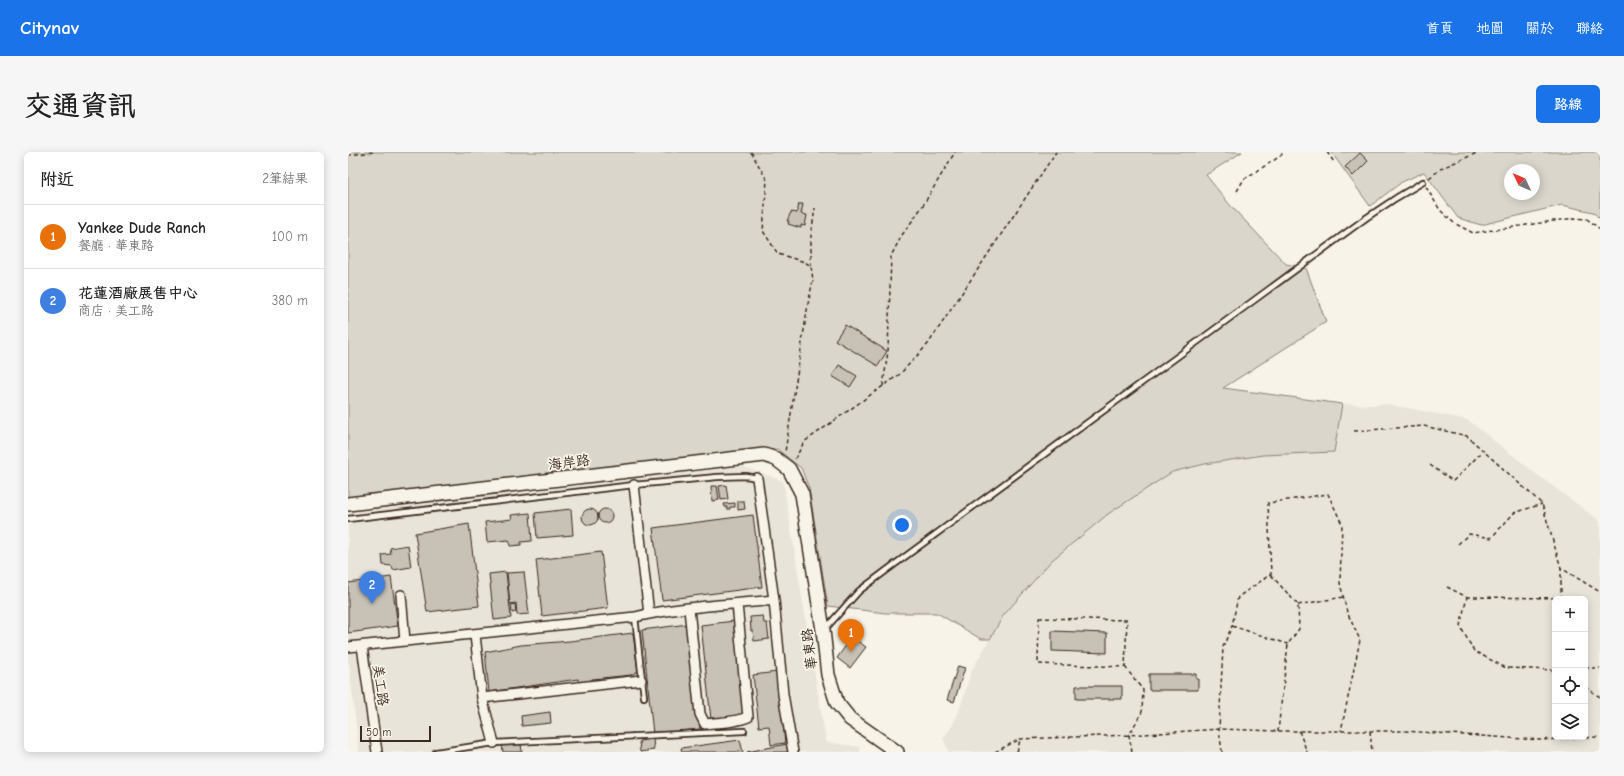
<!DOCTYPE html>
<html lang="zh-TW">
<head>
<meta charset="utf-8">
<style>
	:root { --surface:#fff; --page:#f6f6f6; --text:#222; --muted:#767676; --line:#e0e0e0; --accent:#1a73e8 }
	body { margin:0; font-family:"Comic Neue","LXGW WenKai TC",sans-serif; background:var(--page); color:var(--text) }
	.controls { position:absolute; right:12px; bottom:12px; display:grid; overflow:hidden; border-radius:6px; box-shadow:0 2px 10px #0003 }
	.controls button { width:36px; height:36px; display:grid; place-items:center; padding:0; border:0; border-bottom:1px solid var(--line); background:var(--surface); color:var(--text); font:20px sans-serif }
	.compass { position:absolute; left:1156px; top:12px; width:36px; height:36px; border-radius:50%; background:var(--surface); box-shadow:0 2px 10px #0003; rotate:314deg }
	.scale { position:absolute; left:12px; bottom:10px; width:71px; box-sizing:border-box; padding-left:4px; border:2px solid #3b2a1e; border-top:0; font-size:11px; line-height:14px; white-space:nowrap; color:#3b2a1e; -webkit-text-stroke:3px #f7f3e8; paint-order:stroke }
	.you { position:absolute; left:554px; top:373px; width:14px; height:14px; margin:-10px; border:3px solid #fff; border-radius:50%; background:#1a73e8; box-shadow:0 0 0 6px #1a73e833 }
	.badge { display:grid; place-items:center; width:26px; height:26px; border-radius:50%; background:var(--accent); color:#fff; font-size:13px; font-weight:700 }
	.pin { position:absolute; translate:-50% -33px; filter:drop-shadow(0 1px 2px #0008) }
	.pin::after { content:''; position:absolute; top:21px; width:14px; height:12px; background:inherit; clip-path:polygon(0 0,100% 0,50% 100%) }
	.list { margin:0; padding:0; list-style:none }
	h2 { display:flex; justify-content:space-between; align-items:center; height:52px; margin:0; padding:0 16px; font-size:17px }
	h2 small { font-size:13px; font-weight:400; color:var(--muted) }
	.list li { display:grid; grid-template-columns:26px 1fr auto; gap:12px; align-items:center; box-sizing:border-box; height:64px; padding:0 16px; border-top:1px solid var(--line) }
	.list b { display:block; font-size:15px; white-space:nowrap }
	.list p { margin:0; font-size:13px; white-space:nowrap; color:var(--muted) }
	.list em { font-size:13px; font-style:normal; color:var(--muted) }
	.icon { flex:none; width:22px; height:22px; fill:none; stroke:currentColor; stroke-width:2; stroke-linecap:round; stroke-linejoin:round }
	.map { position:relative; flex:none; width:1252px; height:600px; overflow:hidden; border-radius:6px }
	header { display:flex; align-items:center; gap:24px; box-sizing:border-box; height:56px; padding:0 20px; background:var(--accent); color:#fff }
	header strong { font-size:19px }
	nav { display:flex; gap:22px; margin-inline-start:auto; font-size:14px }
	.intro { display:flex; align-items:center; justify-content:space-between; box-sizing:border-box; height:96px; padding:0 24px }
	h1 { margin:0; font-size:28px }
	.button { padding:10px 18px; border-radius:6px; background:var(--accent); color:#fff; font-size:14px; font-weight:700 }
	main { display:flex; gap:24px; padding:0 24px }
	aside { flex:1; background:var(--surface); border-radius:6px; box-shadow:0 2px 10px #0003 }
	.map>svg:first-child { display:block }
	.built { fill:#e9e4d9; fill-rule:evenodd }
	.green { fill:#dbd6cb; stroke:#8b8074; fill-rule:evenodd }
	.building { fill:#c8c1b6; stroke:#3b2a1e }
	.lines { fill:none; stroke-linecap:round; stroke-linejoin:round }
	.service-casing { stroke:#3b2a1e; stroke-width:8 }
	.minor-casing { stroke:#3b2a1e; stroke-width:12 }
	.secondary-casing { stroke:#3b2a1e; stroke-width:16 }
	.path { stroke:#3b2a1e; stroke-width:1.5; stroke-dasharray:4 3; stroke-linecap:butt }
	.service { stroke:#f7f3e8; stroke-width:4.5 }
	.minor { stroke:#f7f3e8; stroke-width:9 }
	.secondary { stroke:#f7f3e8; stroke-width:13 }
	.labels { text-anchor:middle; stroke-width:3.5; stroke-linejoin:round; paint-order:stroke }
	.street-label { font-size:14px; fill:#3b2a1e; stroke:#f7f3e8 }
</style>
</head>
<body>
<header>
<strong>Citynav</strong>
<nav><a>首頁</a><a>地圖</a><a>關於</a><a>聯絡</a></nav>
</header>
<div class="intro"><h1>交通資訊</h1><a class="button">路線</a></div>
<main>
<aside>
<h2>附近<small>2筆結果</small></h2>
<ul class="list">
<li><span class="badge" style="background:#e8710a">1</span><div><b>Yankee Dude Ranch</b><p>餐廳 · 華東路</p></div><em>100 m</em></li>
<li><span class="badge" style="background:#3f7fe0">2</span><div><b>花蓮酒廠展售中心</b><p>商店 · 美工路</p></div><em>380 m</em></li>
</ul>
</aside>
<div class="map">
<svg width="1252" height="600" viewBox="0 0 1252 600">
	<rect width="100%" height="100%" fill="#f7f3e8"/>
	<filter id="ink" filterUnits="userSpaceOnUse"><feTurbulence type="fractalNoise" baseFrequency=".025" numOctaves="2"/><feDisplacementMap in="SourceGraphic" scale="8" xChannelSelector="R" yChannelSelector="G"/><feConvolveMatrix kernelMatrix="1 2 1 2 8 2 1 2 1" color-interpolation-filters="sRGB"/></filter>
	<g filter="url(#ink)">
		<path class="built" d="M994 252 1022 253 1039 252 1120 268 1191 324 1252 369V600H601L595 586 603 576 611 559 623 520 655 464 703 409 760 362 824 320 857 312 915 303 986 300ZM1207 447H1237V585H1207Z
			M394 314 435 329 478 590 512 595V600H11L1 511 0 510V361Z"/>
		<path class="green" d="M0 0H894L858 23 882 53 938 112 958 116 978 170 875 236 994 252 986 300 915 303 857 312 824 320 760 362 703 409 655 464 642 487H633L589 461H537L480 454 461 336 453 316 429 297 0 345Z
			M983 0H1252V67L1245 60 1214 53 1133 73 1110 66 1076 20 1054 30 1022 54ZM1162 18H1186V42H1162Z"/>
		<path class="building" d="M1012 1 1020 9 1005 24 997 15Z
			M451 52H455L453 62 459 63 457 74 453 73V76L440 72 441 69H439L443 60 449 61Z
			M497 173 539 199 530 214 487 188Z
			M491 213 509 224 502 235 484 224Z
			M378 333 380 347 373 348 371 334Z
			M363 334H369L371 348 364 349Z
			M390 349H396L397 357 390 358Z
			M387 351V355H382V357H379V355H377L376 352Z
			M250 364a7 7 0 1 1 14 0a7 7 0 1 1-14 0Z
			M223 357 225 383 189 386 187 361Z
			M234 365a8 8 0 1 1 16 0a8 8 0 1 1-16 0Z
			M182 361 184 389 173 390V393L162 394 161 388 139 390 137 370 164 367 163 363Z
			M405 363 414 435 314 448 305 376Z
			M121 372 131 454 79 460 67 381Z
			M60 393 63 415 45 418 44 414 35 413 34 403 43 402 42 396Z
			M253 400 260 456 194 464 188 408Z
			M158 420 163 466 146 468 141 422Z
			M176 420 181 462 169 463 168 451 162 452 159 421Z
			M43 425 50 474 0 481V431Z
			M167 452 168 460 164 461 163 453Z
			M415 464 416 471H419L421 487 406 489 405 479H403L402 465Z
			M386 469 396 564 363 568 353 473Z
			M340 472 352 577 305 582 294 478Z
			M704 479 759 481V501L704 499Z
			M285 481 290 519 283 523 244 527 243 530 230 531V527L141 540 137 500 173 493 222 489Z
			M504 485 518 495 502 516 489 506Z
			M610 514 617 516 606 550 599 548Z
			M429 520 437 591 423 593 421 574 411 575 405 523Z
			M801 522H848V527H850V538H801Z
			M728 534H774V547H728Z
			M202 560 203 571 174 574 173 564Z
			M305 587 306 598 292 600 291 589Z
			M392 588 395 600H334L333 596Z
			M173 591 174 600H155L154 593Z
			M439 592 440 600H399Z"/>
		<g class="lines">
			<defs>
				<path id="service" d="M0 367 286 333 369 325 398 324 409 326
					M287 465 296 545
					M478 476 511 439 543 415 1018 66 1048 46 1075 30
					M88 600 146 591 396 579"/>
				<path id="minor" d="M409 326 426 448 435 542 445 600
					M286 333 301 462
					M53 443 57 489
					M341 457 352 562 357 572C373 570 386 571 400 565L389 452
					M127 483 134 546 146 591
					M14 494 29 600
					M0 495 287 465C332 454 380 453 426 448
					M134 546 293 528"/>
				<path id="secondary" d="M0 352 416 303 428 307 441 317 454 342 475 478 480 523 489 551 502 567 549 600"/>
			</defs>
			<use href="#service" class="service-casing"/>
			<use href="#minor" class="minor-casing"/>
			<use href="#secondary" class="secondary-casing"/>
			<path class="path" d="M403 0 419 28 415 79 430 102 457 110 463 114 465 128 460 152 437 300
				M979 0 986 10
				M0 3 26 0
				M1081 26 1094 16 1131 0
				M1078 35 1092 58 1106 71 1125 81 1226 66 1239 67 1252 77
				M889 39 896 27 931 5 936 0
				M463 114V84L467 56
				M535 234 540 199 543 104 554 83 574 55 607 0
				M1006 279 1076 274 1119 284 1194 352 1213 416 1252 440
				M447 307 456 290 552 222 580 192 708 0
				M1082 313 1105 329 1135 299
				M1110 392 1121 382 1143 386 1166 361 1194 352
				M923 423 950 453 951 477 940 492 930 579
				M1099 435 1119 445 1112 474 1126 499 1158 516 1207 518
				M1119 445 1213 446
				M1213 447V416
				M950 453 995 445
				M691 466 779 468 777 515 690 512Z
				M884 474 940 492
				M777 515 795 538 794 560 781 583 784 600
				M1237 516H1252
				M1237 535 1252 545
				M951 579 959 600
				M1022 579 1024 600
				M647 600 672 587 781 583 871 577 930 579H1057L1192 588 1252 585
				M669 600 672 588
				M874 600 871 577 875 495 884 474 890 445 923 422 920 351 980 342 994 372 992 431 999 460 1012 488 993 579"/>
			<use href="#service" class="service"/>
			<use href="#minor" class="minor"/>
			<use href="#secondary" class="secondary"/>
		</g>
	</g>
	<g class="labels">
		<g class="street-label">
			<text transform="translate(221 310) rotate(-7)" y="5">海岸路</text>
			<text transform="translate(461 497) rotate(-97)" y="5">華東路</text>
			<text transform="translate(33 533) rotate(82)" y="5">美工路</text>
		</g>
	</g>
</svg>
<div class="controls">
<button>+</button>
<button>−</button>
<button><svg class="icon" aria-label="locate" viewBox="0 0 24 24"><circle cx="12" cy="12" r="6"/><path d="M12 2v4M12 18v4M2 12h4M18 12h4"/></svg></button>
<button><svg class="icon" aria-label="layers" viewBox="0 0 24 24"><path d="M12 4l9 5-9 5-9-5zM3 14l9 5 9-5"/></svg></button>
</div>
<svg class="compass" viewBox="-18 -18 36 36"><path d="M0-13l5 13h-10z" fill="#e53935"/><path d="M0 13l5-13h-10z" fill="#767676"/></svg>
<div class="scale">50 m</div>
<div class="you"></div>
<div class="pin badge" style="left:503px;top:500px;background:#e8710a">1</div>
<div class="pin badge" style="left:24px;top:452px;background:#3f7fe0">2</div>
</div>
</main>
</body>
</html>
